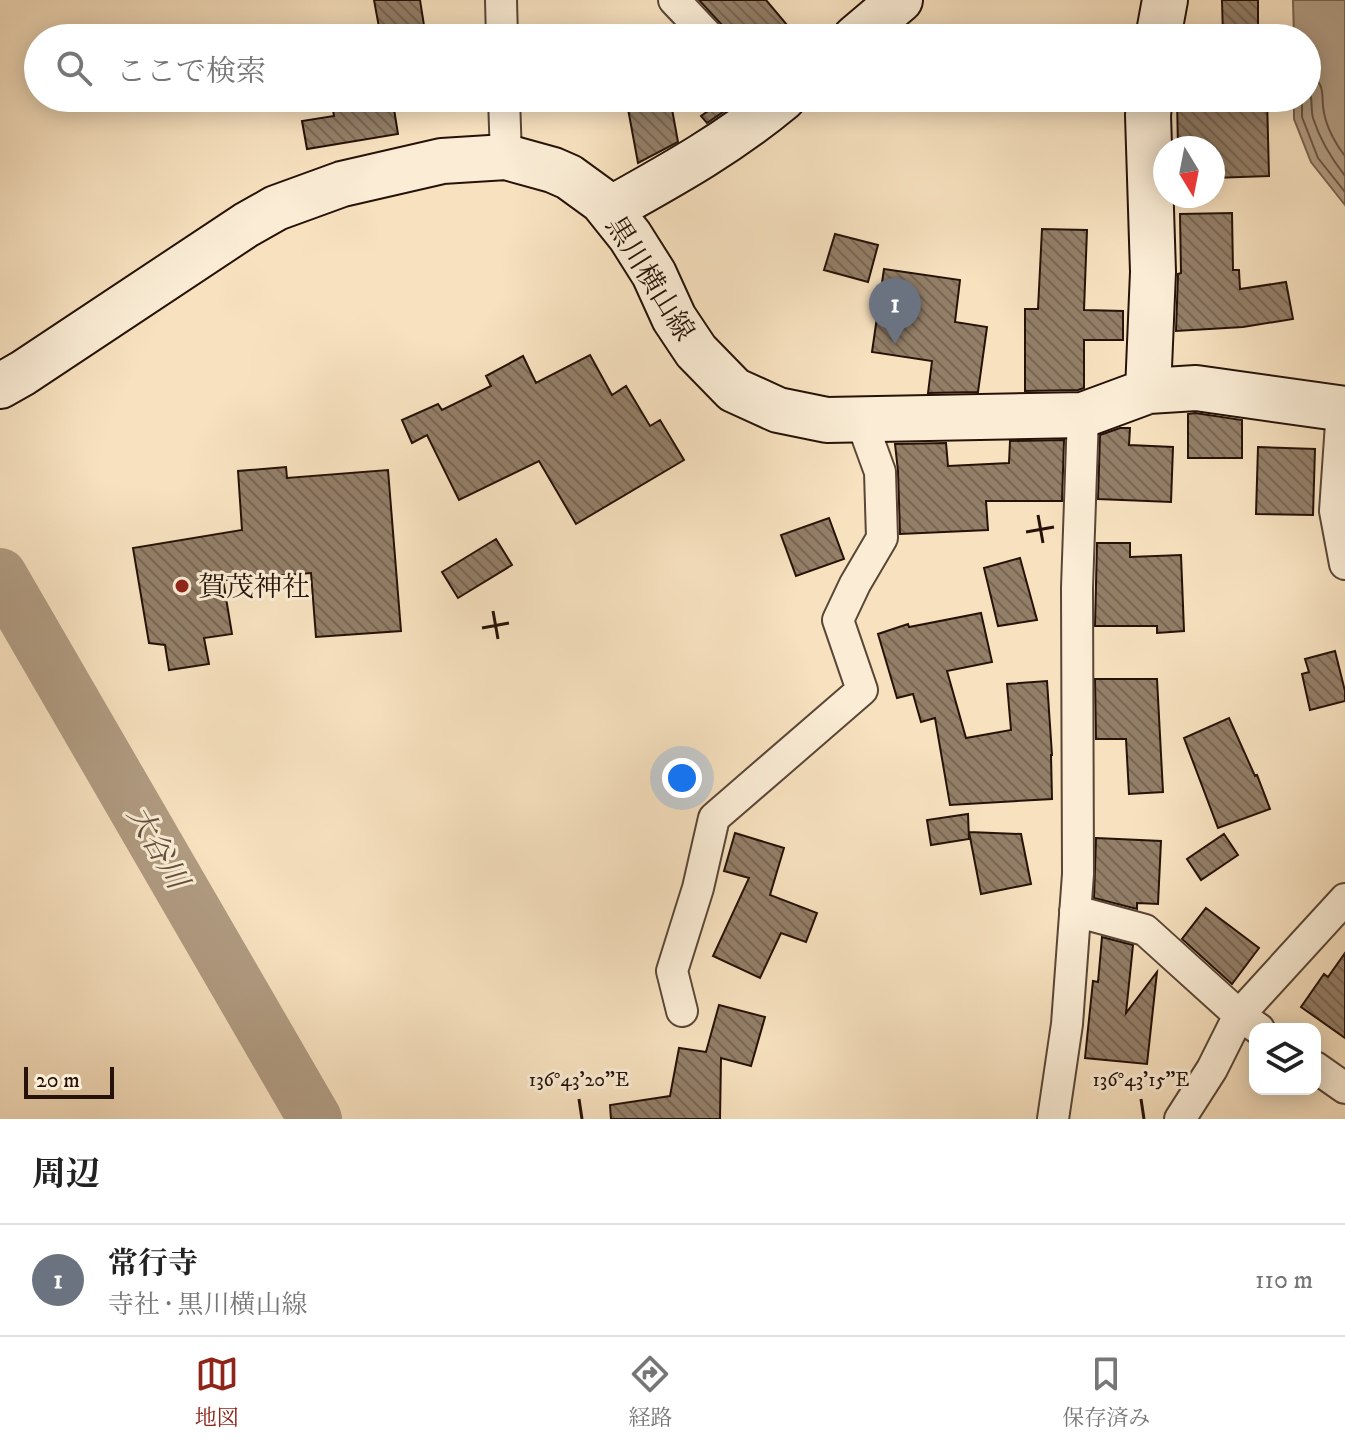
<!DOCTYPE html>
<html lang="ja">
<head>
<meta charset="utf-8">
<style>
	:root { --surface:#fff; --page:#f2f2f2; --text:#222; --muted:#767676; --line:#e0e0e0; --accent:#8f2418 }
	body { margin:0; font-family:"IM FELL DW Pica","Noto Serif JP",serif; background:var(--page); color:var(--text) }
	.controls { position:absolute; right:24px; bottom:24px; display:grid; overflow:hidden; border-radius:16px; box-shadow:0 4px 20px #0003 }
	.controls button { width:72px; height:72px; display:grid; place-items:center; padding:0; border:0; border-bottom:2px solid var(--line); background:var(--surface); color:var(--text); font:40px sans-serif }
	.compass { position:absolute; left:1153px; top:136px; width:72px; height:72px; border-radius:50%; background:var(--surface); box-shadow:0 4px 20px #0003; rotate:170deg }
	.scale { position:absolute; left:24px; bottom:20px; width:90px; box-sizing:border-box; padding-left:8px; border:4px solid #261208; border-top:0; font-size:22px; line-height:28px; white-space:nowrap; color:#261208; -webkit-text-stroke:6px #faecd5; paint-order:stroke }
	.you { position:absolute; left:682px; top:778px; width:28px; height:28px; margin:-20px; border:6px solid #fff; border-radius:50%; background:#1a73e8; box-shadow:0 0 0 12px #1a73e833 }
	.badge { display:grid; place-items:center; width:52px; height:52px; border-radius:50%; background:var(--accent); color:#fff; font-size:26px; font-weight:700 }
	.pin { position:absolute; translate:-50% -66px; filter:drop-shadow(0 2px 4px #0008) }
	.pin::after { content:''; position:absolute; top:42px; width:28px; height:24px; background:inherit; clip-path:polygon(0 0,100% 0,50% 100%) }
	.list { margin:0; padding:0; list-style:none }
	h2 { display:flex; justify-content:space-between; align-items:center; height:104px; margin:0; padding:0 32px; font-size:34px }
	h2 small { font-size:26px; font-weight:400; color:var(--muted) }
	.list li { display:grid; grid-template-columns:52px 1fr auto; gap:24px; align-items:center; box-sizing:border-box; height:112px; padding:0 32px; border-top:2px solid var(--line) }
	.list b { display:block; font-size:30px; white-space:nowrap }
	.list p { margin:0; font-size:26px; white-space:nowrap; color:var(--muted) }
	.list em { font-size:26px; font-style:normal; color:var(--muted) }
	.icon { flex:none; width:44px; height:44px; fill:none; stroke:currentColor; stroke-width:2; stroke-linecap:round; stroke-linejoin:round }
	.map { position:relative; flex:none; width:1345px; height:1119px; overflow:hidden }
	.search { position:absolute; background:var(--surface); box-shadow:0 4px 20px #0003; left:24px; right:24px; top:24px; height:88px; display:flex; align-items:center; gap:20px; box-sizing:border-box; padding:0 28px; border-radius:44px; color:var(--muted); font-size:30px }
	.sheet { height:216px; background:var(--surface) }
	nav { display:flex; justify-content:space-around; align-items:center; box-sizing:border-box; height:112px; border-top:2px solid var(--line); background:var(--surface); font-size:22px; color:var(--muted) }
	nav a { display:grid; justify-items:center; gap:4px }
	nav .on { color:var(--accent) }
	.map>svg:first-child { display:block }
	.water { fill:#b09b81; stroke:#796451; stroke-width:2 }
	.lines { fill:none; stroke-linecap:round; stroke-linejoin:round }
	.shore { stroke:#6b5644; stroke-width:2 }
	.river { stroke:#b09b81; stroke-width:54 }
	.building { fill:url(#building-back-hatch); stroke:#261208; stroke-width:2 }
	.street-casing { stroke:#5a4636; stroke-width:34 }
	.secondary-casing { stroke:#261208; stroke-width:48 }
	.street { stroke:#faecd5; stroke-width:30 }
	.secondary { stroke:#faecd5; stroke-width:44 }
	.ticks { fill:none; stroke:#261208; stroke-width:3 }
	.poi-dot { fill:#8f2418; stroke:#faecd5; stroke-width:3 }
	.labels { text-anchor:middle; stroke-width:6; stroke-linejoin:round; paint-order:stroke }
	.street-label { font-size:28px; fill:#261208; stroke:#faecd5 }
	.poi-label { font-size:28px; fill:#261208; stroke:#faecd5; text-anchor:start }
	.water-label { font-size:30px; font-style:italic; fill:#64503e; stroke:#faecd5 }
	.ticks-label { font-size:20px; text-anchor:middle; fill:#261208; stroke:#faecd5; stroke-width:6; stroke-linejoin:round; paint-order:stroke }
</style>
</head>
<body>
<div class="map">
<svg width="1345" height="1119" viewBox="0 0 1345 1119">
	<defs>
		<pattern id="building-back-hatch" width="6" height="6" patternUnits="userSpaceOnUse" patternTransform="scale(2)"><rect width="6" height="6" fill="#937e67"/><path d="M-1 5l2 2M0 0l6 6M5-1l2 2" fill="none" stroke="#786653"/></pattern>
	</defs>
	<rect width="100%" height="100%" fill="#f7e1bf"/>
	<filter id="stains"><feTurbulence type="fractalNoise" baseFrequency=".0025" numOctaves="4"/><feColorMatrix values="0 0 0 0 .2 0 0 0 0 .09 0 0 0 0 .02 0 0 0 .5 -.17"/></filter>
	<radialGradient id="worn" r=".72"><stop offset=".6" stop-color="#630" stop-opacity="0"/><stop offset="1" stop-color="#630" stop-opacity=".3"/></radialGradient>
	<path class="water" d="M1293 0H1345V205L1311 162 1294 119V98H1307V38H1294Z"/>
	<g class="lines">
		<path class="shore" d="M1307 72C1328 86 1320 93 1324 113 1327 128 1336 145 1345 156
			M1307 87C1314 97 1310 107 1313 118 1320 140 1331 158 1345 176
			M1302 98V117L1318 158 1345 192"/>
		<path class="river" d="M0 575 315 1119"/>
	</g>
	<path class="building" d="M374 0H420L426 38H381Z
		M699 0H766L798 38H731L723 26Z
		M1222 0H1258V36L1223 37Z
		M331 98H363L364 108 393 103 398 134 307 149 302 121 334 116Z
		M626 98H670L678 142 638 163Z
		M727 98H733L736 103 707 123 701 116Z
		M1177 98H1267L1269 176 1213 178V148H1178Z
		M1232 213 1233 270H1239L1240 289 1286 282 1293 319 1243 327 1176 331 1178 274 1181 273 1180 214Z
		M1042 229 1087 230 1084 310 1123 311V340H1084V388L1078 390 1025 391V309H1038Z
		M835 234 878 245 868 282 824 270Z
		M884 269 960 280 955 322 987 327 978 392 928 393 932 361 872 352Z
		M590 355 612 395 626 386 650 426 660 420 684 460 576 524 539 461 459 500 427 435 412 443 402 420 438 404 442 410 491 386 486 376 523 356 536 383Z
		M1195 413 1242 420V458H1188V414Z
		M1120 428H1130L1129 445 1173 447 1171 502 1098 499 1100 435Z
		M1064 440 1062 501H986L988 530 900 534 898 471 895 444 946 443 948 466 1009 463 1010 441Z
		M1258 447 1315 449 1313 515 1256 514Z
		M286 467 287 478 388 470 401 631 316 637 311 573 223 580 232 634 204 638 209 664 169 670 165 645 149 643 133 548 242 530 238 471Z
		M829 518 844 559 796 576 781 535Z
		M496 539 512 565 458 598 442 572Z
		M1097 543H1130V557L1181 555 1184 631 1157 633V626H1095Z
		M1020 558 1037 620 998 626 984 568Z
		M981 613 992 662 947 671 966 738 1011 730 1007 684 1047 681 1052 755H1051L1052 799 950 805 935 718 921 722 913 694 897 698 878 634 908 624 909 627Z
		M1335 651 1345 691V701L1310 710 1302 674 1309 672 1305 659Z
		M1095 679H1157L1163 792 1129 794 1126 739H1096Z
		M1229 718 1255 776 1257 775 1270 809 1218 828 1184 738Z
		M968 814 969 839 931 845 927 820Z
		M969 832 1021 834 1031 884 981 894Z
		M735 833 784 848 770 895 817 913 806 942 781 933 760 978 713 956 749 878 724 871Z
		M1224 834 1238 855 1201 880 1187 859Z
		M1096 838 1161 841 1158 904 1137 903V909L1094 898Z
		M1206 908 1259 948 1232 984 1182 939Z
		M1102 937 1133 945 1126 1013 1157 972 1147 1064 1085 1058 1093 981 1098 982Z
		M1345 953V1038L1301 1007 1324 974 1328 977Z
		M719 1005 765 1017 751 1066 721 1058 720 1119H611L610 1105 670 1096 679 1048 706 1052Z"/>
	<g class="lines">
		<defs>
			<path id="street" d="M501 0 502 38
				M674 0 710 38
				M504 98 506 157
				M1342 409 1335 511 1345 564
				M1075 911 1145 930 1239 1015 1345 899
				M682 1011 672 971 698 888 714 818 862 690 838 620 855 584 882 538 880 472 861 420
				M1315 1067 1345 1088
				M1053 1119 1067 1024 1078 874 1077 588 1083 415
				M1180 1119 1212 1069 1239 1015 1259 1029"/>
			<path id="secondary" d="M855 38 900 0
				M1158 38 1165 0
				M611 212 614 207C675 173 729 143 783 98
				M0 386 23 373 246 225 276 208 342 184 442 161 506 157 553 170 569 177 602 201 630 236 654 274 674 318 696 351 734 390 778 410 827 420 1083 415 1148 391 1196 388 1345 409
				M1148 391 1153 272 1148 115 1150 98"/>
		</defs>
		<use href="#street" class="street-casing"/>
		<use href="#secondary" class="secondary-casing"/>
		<use href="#street" class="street"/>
		<use href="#secondary" class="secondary"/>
	</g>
	<path class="ticks" d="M1038 515 1043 543M1026 532 1054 527M493 611 498 639M482 628 509 623M579 1099 582 1119M1141 1099 1144 1119"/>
	<circle class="poi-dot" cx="182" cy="586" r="8"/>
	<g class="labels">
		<g class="street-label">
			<text transform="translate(651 278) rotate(58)" y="10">黒川横山線</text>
		</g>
		<g class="poi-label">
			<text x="198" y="596">賀茂神社</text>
		</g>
		<g class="water-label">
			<text transform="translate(158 847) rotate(60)" y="10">大谷川</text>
		</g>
	</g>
	<g class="ticks-label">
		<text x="579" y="1086">136°43'20"E</text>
		<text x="1141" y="1086">136°43'15"E</text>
	</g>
	<rect width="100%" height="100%" filter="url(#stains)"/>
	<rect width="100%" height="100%" fill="url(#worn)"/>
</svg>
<div class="controls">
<button><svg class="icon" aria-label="layers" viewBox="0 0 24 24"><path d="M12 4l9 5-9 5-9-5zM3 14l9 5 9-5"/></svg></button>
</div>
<svg class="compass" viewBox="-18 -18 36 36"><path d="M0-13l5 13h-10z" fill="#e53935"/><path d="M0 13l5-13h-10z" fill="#767676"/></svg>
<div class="scale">20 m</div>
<div class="you"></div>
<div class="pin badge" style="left:895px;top:344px;background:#6b7280">1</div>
<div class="search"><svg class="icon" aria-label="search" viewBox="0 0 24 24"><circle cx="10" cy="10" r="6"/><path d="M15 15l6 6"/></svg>ここで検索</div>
</div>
<section class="sheet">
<h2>周辺<small></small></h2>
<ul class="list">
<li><span class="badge" style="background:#6b7280">1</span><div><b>常行寺</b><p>寺社 · 黒川横山線</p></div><em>110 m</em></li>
</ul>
</section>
<nav>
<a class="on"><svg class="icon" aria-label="map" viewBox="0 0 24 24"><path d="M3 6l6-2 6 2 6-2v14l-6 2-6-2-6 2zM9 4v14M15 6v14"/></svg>地図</a>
<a><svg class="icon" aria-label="directions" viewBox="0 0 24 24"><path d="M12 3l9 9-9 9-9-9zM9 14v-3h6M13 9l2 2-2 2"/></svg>経路</a>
<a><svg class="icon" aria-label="saved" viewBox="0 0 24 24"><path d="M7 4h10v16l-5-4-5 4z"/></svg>保存済み</a>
</nav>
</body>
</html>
